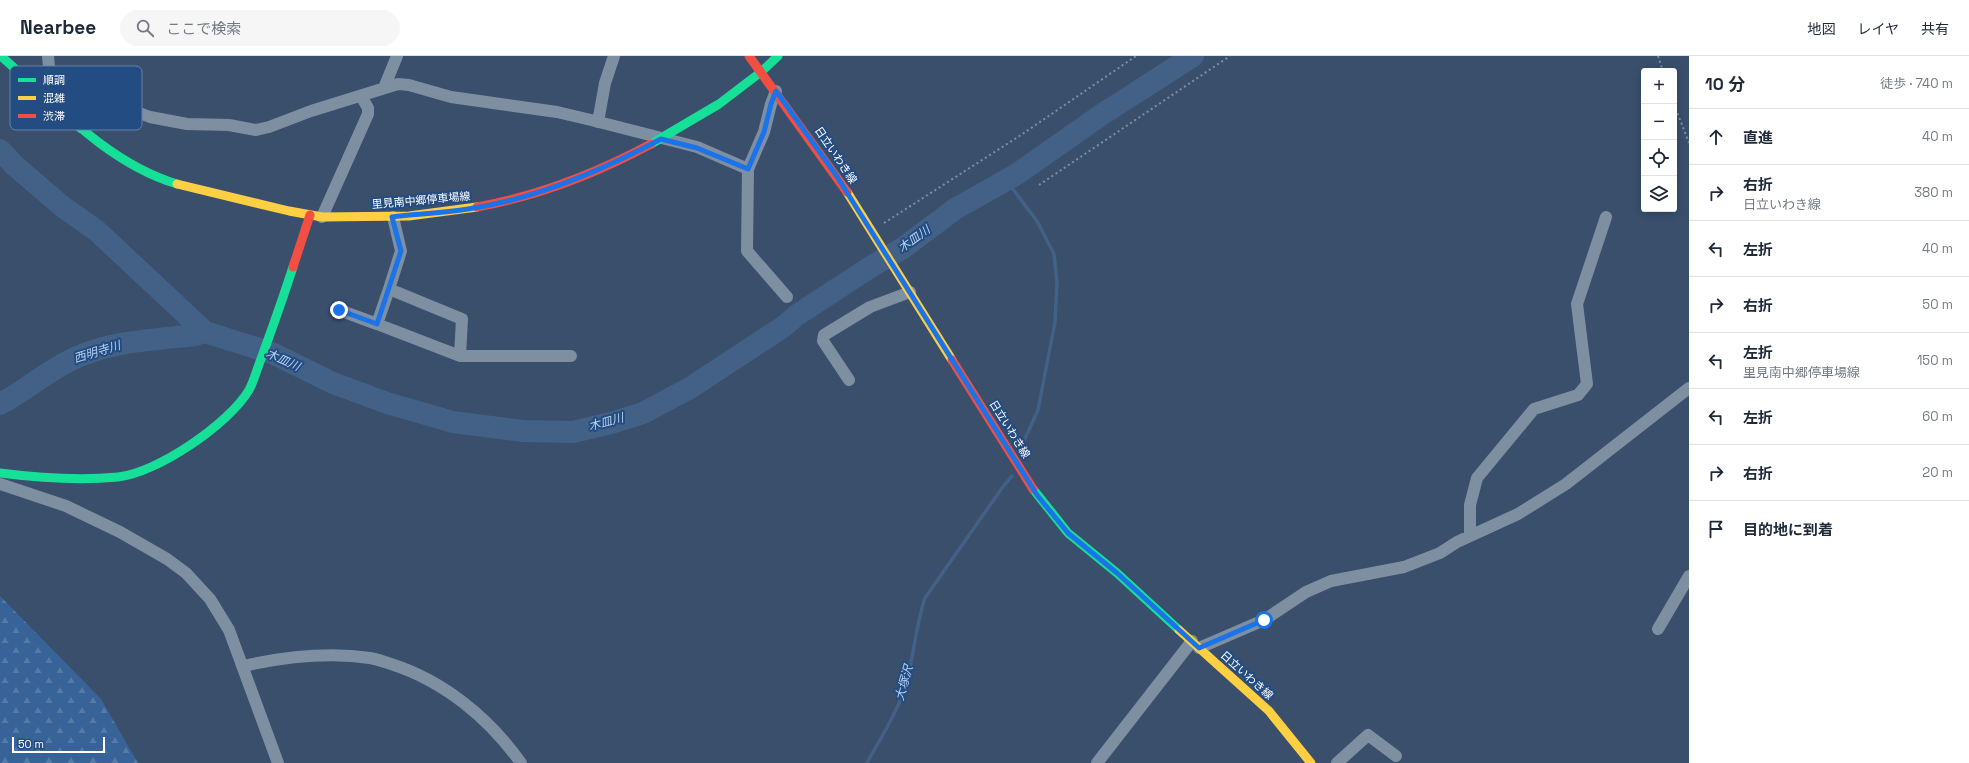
<!DOCTYPE html>
<html lang="ja">
<head>
<meta charset="utf-8">
<style>
	:root { --surface:#fff; --page:#f6f6f7; --text:#1f2937; --muted:#747a83; --line:#e0e1e3 }
	body { margin:0; font-family:"Space Grotesk","Noto Sans JP",sans-serif; background:var(--page); color:var(--text) }
	.controls { position:absolute; right:12px; top:12px; display:grid; overflow:hidden; border-radius:4px; box-shadow:0 2px 10px #0003 }
	.controls button { width:36px; height:36px; display:grid; place-items:center; padding:0; border:0; border-bottom:1px solid var(--line); background:var(--surface); color:var(--text); font:20px sans-serif }
	.scale { position:absolute; left:12px; bottom:10px; width:93px; box-sizing:border-box; padding-left:4px; border:2px solid #fff; border-top:0; font-size:11px; line-height:14px; white-space:nowrap; color:#fff; -webkit-text-stroke:3px #234c82; paint-order:stroke }
	.stop { position:absolute; width:12px; height:12px; margin:-9px; border:3px solid #1a73e8; border-radius:50%; background:#fff }
	.stop.end { background:#1a73e8; border-color:#fff; box-shadow:0 1px 4px #0008 }
	.list { margin:0; padding:0; list-style:none }
	h2 { display:flex; justify-content:space-between; align-items:center; height:52px; margin:0; padding:0 16px; font-size:17px }
	h2 small { font-size:13px; font-weight:400; color:var(--muted) }
	.list li { display:grid; grid-template-columns:26px 1fr auto; gap:12px; align-items:center; box-sizing:border-box; height:56px; padding:0 16px; border-top:1px solid var(--line) }
	.list b { display:block; font-size:15px; white-space:nowrap }
	.list p { margin:0; font-size:13px; white-space:nowrap; color:var(--muted) }
	.list em { font-size:13px; font-style:normal; color:var(--muted) }
	.icon { flex:none; width:22px; height:22px; fill:none; stroke:currentColor; stroke-width:2; stroke-linecap:round; stroke-linejoin:round }
	.map { position:relative; flex:none; width:1689px; height:707px; overflow:hidden }
	header { display:flex; align-items:center; gap:24px; box-sizing:border-box; height:56px; padding:0 20px; background:var(--surface); border-bottom:1px solid var(--line) }
	header strong { font-size:19px }
	nav { display:flex; gap:22px; margin-inline-start:auto; font-size:14px }
	.search { width:280px; height:36px; background:var(--page); display:flex; align-items:center; gap:10px; box-sizing:border-box; padding:0 14px; border-radius:22px; color:var(--muted); font-size:15px }
	main { display:flex }
	aside { flex:1; background:var(--surface) }
	.map>svg:first-child { display:block }
	.forest { fill:url(#forest-firs) }
	.lines { fill:none; stroke-linecap:round; stroke-linejoin:round }
	.stream { stroke:#436186; stroke-width:3.5 }
	.river { stroke:#436186; stroke-width:22 }
	.path { stroke:#7f8fa2; stroke-width:2; stroke-dasharray:2 3; stroke-linecap:butt }
	.street { stroke:#7f8fa2; stroke-width:12 }
	.fast { stroke:#16e098; stroke-width:9 }
	.slow { stroke:#ffcf43; stroke-width:9 }
	.jam { stroke:#f24e42; stroke-width:9 }
	.route { stroke:#1a73e8; stroke-width:5 }
	.labels { text-anchor:middle; stroke-width:4; stroke-linejoin:round; paint-order:stroke }
	.street-label { font-size:11px; fill:#fff; stroke:#234c82 }
	.water-label { font-size:12px; font-style:italic; fill:#b6d0ef; stroke:#234c82 }
	.key { fill:#234c82; stroke:#6582a8; stroke-width:1 }
	.key-label { font-size:11px; fill:#fff }
</style>
</head>
<body>
<header>
<strong>Nearbee</strong>
<div class="search"><svg class="icon" aria-label="search" viewBox="0 0 24 24"><circle cx="10" cy="10" r="6"/><path d="M15 15l6 6"/></svg>ここで検索</div>
<nav><a>地図</a><a>レイヤ</a><a>共有</a></nav>
</header>
<main>
<div class="map">
<svg width="1689" height="707" viewBox="0 0 1689 707">
	<defs>
		<pattern id="forest-firs" width="22" height="20" patternUnits="userSpaceOnUse"><rect width="22" height="20" fill="#386399"/><path d="M5 1l3.5 6h-7zM16 11l3.5 6h-7z" fill="#567aa8"/></pattern>
	</defs>
	<rect width="100%" height="100%" fill="#394f6c"/>
	<path class="forest" d="M0 540 101 643 138 707H0Z"/>
	<g class="lines">
		<path class="stream" d="M1006 124 1037 165 1054 198 1057 226 1055 266 1038 354 1023 387
			M867 707C881 681 899 654 907 625 914 597 916 569 925 542L1002 432 1012 420"/>
		<path class="river" d="M0 94 14 109 63 151 97 175 205 276 272 297 333 327 387 347 453 366 523 375 573 376 611 367 643 357 690 332 783 271 797 259 872 210 903 192 955 153 1017 118 1101 59 1193 0
			M0 348C25 335 47 315 73 303 110 285 154 284 195 279L205 276"/>
		<path class="path" d="M1658 0 1663 15
			M1674 48 1689 87
			M1039 129 1230 0
			M884 167 1021 79 1136 0"/>
		<path class="street" d="M384 32 397 0
			M776 35 771 48 764 76 748 113 747 195 787 241
			M48 41 50 21 48 0
			M598 66 605 27 614 0
			M81 71 97 63 134 55 150 61 187 68 229 69 256 74 269 71 311 55 398 28 409 29 451 41 557 56 591 64 697 91 748 113
			M322 161 368 58V52L361 40
			M393 161 401 195 389 233 462 263 460 300H571
			M339 254 377 268 389 233
			M377 268 460 300
			M849 324 823 285 824 279 870 251 910 236
			M0 428 66 450 120 476 167 503 186 517 210 543 229 574 278 707
			M1470 480V449L1477 422 1534 353 1578 339 1587 328 1577 248 1606 161
			M1658 573 1689 520
			M1199 592 1264 564 1306 536 1331 525 1404 511 1440 497 1457 486 1518 458 1566 428 1689 332
			M243 610C284 601 329 596 370 602 377 603 384 606 391 608 444 625 489 662 521 707
			M1097 707 1192 585
			M1337 707 1368 679 1396 700"/>
		<path class="fast" d="M1 0C54 47 107 107 177 128
			M761 16 778 0
			M651 88 719 48 761 16
			M0 417C39 422 79 425 118 421 157 417 229 368 249 334 254 325 257 313 261 303 272 273 283 242 293 211
			M1033 433 1068 477 1117 517 1179 574"/>
		<path class="slow" d="M177 128 289 155 322 161 409 160 477 151
			M847 136 952 304
			M1179 574 1269 655 1311 707"/>
		<path class="jam" d="M749 0 847 136
			M477 151C538 140 597 117 651 88
			M293 211 310 159
			M952 304 1033 433"/>
	</g>
	<g class="lines">
		<path class="route" d="M339 254 377 268 401 195 392 161C418 158 443 157 468 153 536 143 601 115 661 83L697 92 748 113 764 76 771 48 776 35 836 119 1037 439 1068 477 1117 517 1199 592 1264 564"/>
	</g>
	<g class="labels">
		<g class="street-label">
			<text transform="translate(836 99) rotate(56)" y="4">日立いわき線</text>
			<text transform="translate(421 144) rotate(-5)" y="4">里見南中郷停車場線</text>
			<text transform="translate(1010 373) rotate(58)" y="4">日立いわき線</text>
			<text transform="translate(1247 619) rotate(42)" y="4">日立いわき線</text>
		</g>
		<g class="water-label">
			<text transform="translate(914 183) rotate(-36)" y="4">木皿川</text>
			<text transform="translate(97 296) rotate(-17)" y="4">西明寺川</text>
			<text transform="translate(283 304) rotate(24)" y="4">木皿川</text>
			<text transform="translate(606 366) rotate(-15)" y="4">木皿川</text>
			<text transform="translate(904 627) rotate(-74)" y="4">大塚沢</text>
		</g>
	</g>
	<rect x="10" y="10" width="132" height="64" rx="6" class="key"/>
	<rect x="18" y="22" width="18" height="4" fill="#16e098"/>
	<rect x="18" y="40" width="18" height="4" fill="#ffcf43"/>
	<rect x="18" y="58" width="18" height="4" fill="#f24e42"/>
	<g class="key-label">
		<text x="43" y="28">順調</text>
		<text x="43" y="46">混雑</text>
		<text x="43" y="64">渋滞</text>
	</g>
</svg>
<div class="controls">
<button>+</button>
<button>−</button>
<button><svg class="icon" aria-label="locate" viewBox="0 0 24 24"><circle cx="12" cy="12" r="6"/><path d="M12 2v4M12 18v4M2 12h4M18 12h4"/></svg></button>
<button><svg class="icon" aria-label="layers" viewBox="0 0 24 24"><path d="M12 4l9 5-9 5-9-5zM3 14l9 5 9-5"/></svg></button>
</div>
<div class="scale">50 m</div>
<div class="stop" style="left:1264px;top:564px"></div>
<div class="stop end" style="left:339px;top:254px"></div>
</div>
<aside>
<h2>10 分<small>徒歩 · 740 m</small></h2>
<ul class="list">
<li><svg class="icon" aria-label="ahead" viewBox="0 0 24 24"><path d="M12 20V5M6 11l6-6 6 6"/></svg><div><b>直進</b></div><em>40 m</em></li>
<li><svg class="icon" aria-label="right" viewBox="0 0 24 24"><path d="M7 20v-9h11M14 6l5 5-5 5"/></svg><div><b>右折</b><p>日立いわき線</p></div><em>380 m</em></li>
<li><svg class="icon" aria-label="left" viewBox="0 0 24 24"><path d="M17 20v-9H6M10 6l-5 5 5 5"/></svg><div><b>左折</b></div><em>40 m</em></li>
<li><svg class="icon" aria-label="right" viewBox="0 0 24 24"><path d="M7 20v-9h11M14 6l5 5-5 5"/></svg><div><b>右折</b></div><em>50 m</em></li>
<li><svg class="icon" aria-label="left" viewBox="0 0 24 24"><path d="M17 20v-9H6M10 6l-5 5 5 5"/></svg><div><b>左折</b><p>里見南中郷停車場線</p></div><em>150 m</em></li>
<li><svg class="icon" aria-label="left" viewBox="0 0 24 24"><path d="M17 20v-9H6M10 6l-5 5 5 5"/></svg><div><b>左折</b></div><em>60 m</em></li>
<li><svg class="icon" aria-label="right" viewBox="0 0 24 24"><path d="M7 20v-9h11M14 6l5 5-5 5"/></svg><div><b>右折</b></div><em>20 m</em></li>
<li><svg class="icon" aria-label="arrive" viewBox="0 0 24 24"><path d="M6 21V4h12l-3 4 3 4H6"/></svg><div><b>目的地に到着</b></div></li>
</ul>
</aside>
</main>
</body>
</html>
